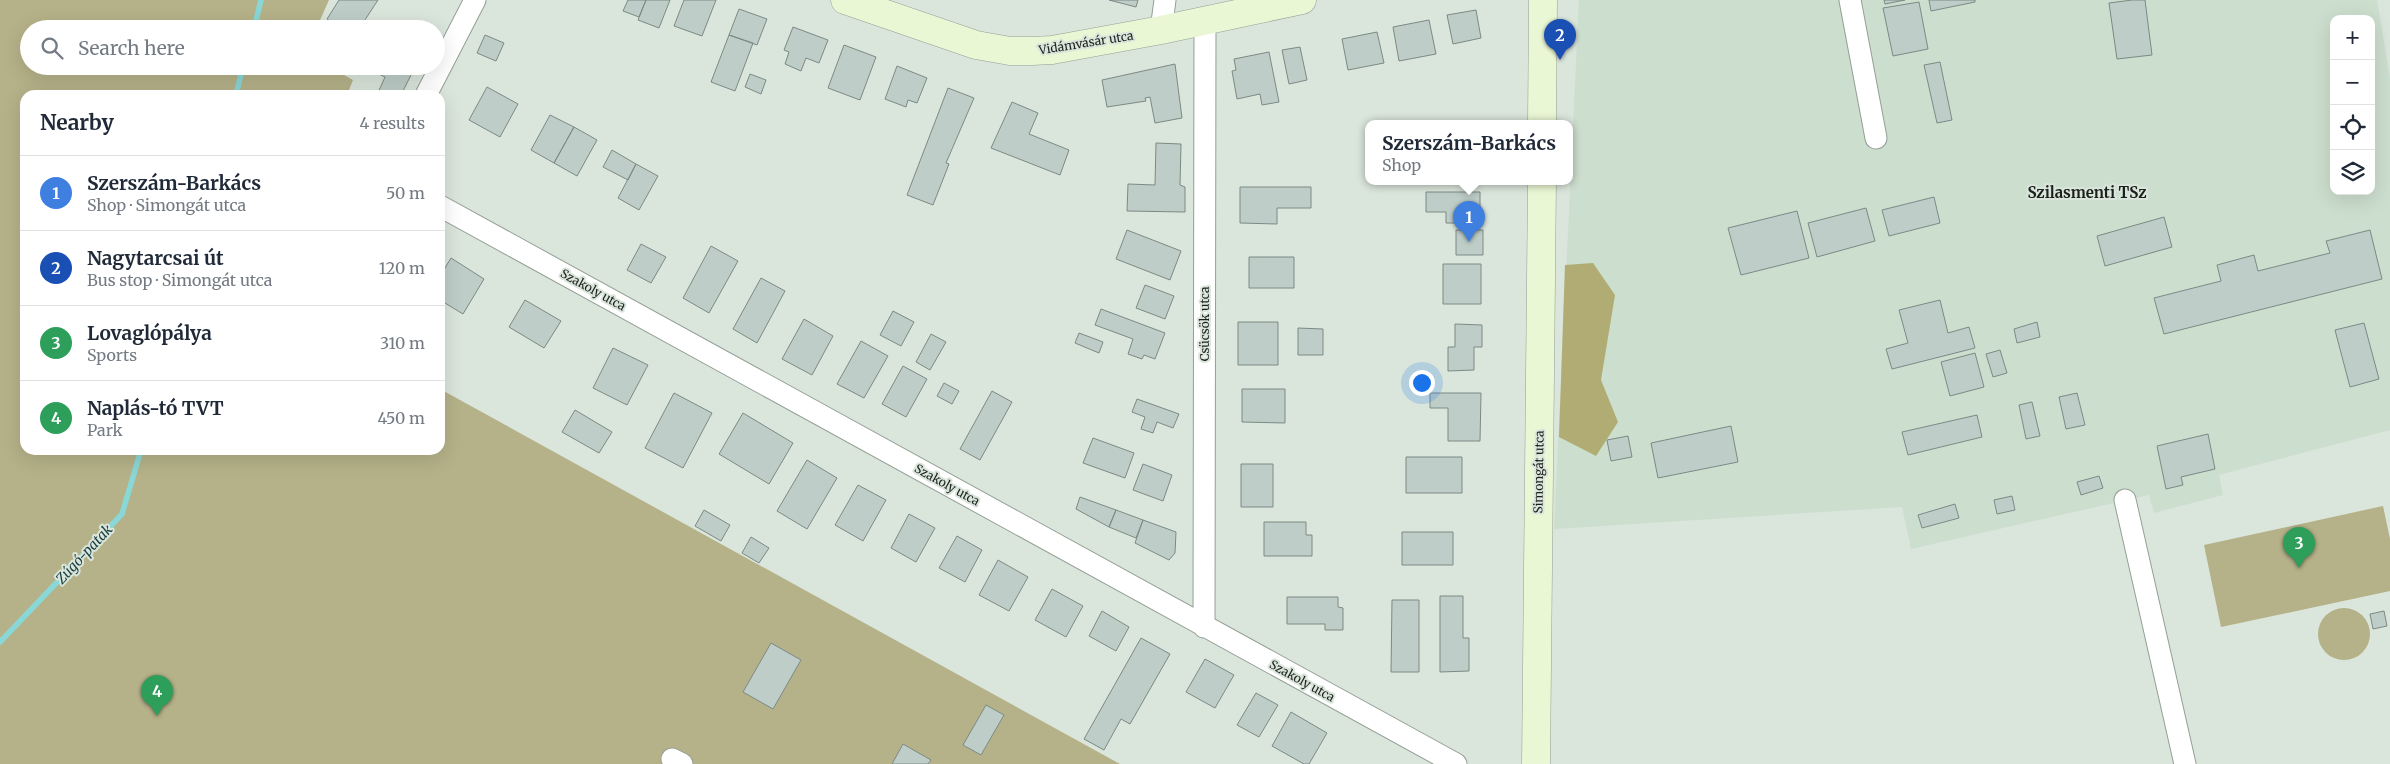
<!DOCTYPE html>
<html lang="en">
<head>
<meta charset="utf-8">
<style>
	:root { --surface:#fff; --page:#f6f6f7; --text:#1f2937; --muted:#747a83; --line:#e0e1e3; --accent:#db2777 }
	body { margin:0; font-family:Merriweather,serif; background:var(--page); color:var(--text) }
	.controls { position:absolute; right:15px; top:15px; display:grid; overflow:hidden; border-radius:10px; box-shadow:0 5px 20px #0002 }
	.controls button { width:45px; height:45px; display:grid; place-items:center; padding:0; border:0; border-bottom:1px solid var(--line); background:var(--surface); color:var(--text); font:25px sans-serif }
	.you { position:absolute; left:1421px; top:382px; width:18px; height:18px; margin:-12px; border:4px solid #fff; border-radius:50%; background:#1a73e8; box-shadow:0 0 0 8px #1a73e833 }
	.badge { display:grid; place-items:center; width:32px; height:32px; border-radius:50%; background:var(--accent); color:#fff; font-size:16px; font-weight:700 }
	.pin { position:absolute; translate:-50% -41px; filter:drop-shadow(0 1px 2px #0008) }
	.pin::after { content:''; position:absolute; top:26px; width:18px; height:15px; background:inherit; clip-path:polygon(0 0,100% 0,50% 100%) }
	.popup { position:absolute; left:1365px; top:120px; width:208px; height:65px; box-sizing:border-box; display:grid; place-content:center; border-radius:10px; background:var(--surface); filter:drop-shadow(0 1px 4px #0005); font-size:16px; white-space:nowrap; color:var(--muted) }
	.popup b { font-size:19px; color:var(--text) }
	.popup::after { content:''; position:absolute; left:50%; top:100%; margin-left:-10px; border:10px solid transparent; border-top-color:var(--surface) }
	.list { margin:0; padding:0; list-style:none }
	h2 { display:flex; justify-content:space-between; align-items:center; height:65px; margin:0; padding:0 20px; font-size:21px }
	h2 small { font-size:16px; font-weight:400; color:var(--muted) }
	.list li { display:grid; grid-template-columns:32px 1fr auto; gap:15px; align-items:center; box-sizing:border-box; height:75px; padding:0 20px; border-top:1px solid var(--line) }
	.list b { display:block; font-size:19px; white-space:nowrap }
	.list p { margin:0; font-size:16px; white-space:nowrap; color:var(--muted) }
	.list em { font-size:16px; font-style:normal; color:var(--muted) }
	.icon { flex:none; width:28px; height:28px; fill:none; stroke:currentColor; stroke-width:2; stroke-linecap:round; stroke-linejoin:round }
	.map { position:relative; flex:none; width:2390px; height:764px; overflow:hidden }
	.search { position:absolute; background:var(--surface); box-shadow:0 5px 20px #0002; left:20px; top:20px; width:425px; height:55px; display:flex; align-items:center; gap:12px; box-sizing:border-box; padding:0 18px; border-radius:28px; color:var(--muted); font-size:19px }
	.panel { position:absolute; background:var(--surface); box-shadow:0 5px 20px #0002; left:20px; top:90px; width:425px; height:365px; border-radius:15px }
	.map>svg:first-child { display:block }
	.built { fill:#ccdece; fill-rule:evenodd }
	.green { fill:#b5b289 }
	.forest { fill:#b1ac73 }
	.lines { fill:none; stroke-linecap:round; stroke-linejoin:round }
	.stream { stroke:#89d7d6; stroke-width:5.5 }
	.building { fill:#becdc8; stroke:#7c8a85 }
	.minor-casing { stroke:#949f96; stroke-width:23 }
	.secondary-casing { stroke:#949f96; stroke-width:29 }
	.minor { stroke:#fff; stroke-width:21 }
	.secondary { stroke:#eaf7d4; stroke-width:28 }
	.labels { text-anchor:middle; stroke-width:4; stroke-linejoin:round; paint-order:stroke }
	.street-label { font-size:12px; fill:#1c201d; stroke:#dae5db }
	.water-label { font-size:14px; font-style:italic; fill:#173d3d; stroke:#dae5db }
	.quarter-label { font-size:15px; font-weight:bold; fill:#1c201d; stroke:#dae5db }
</style>
</head>
<body>
<div class="map">
<svg width="2390" height="764" viewBox="0 0 2390 764">
	<rect width="100%" height="100%" fill="#dae5db"/>
	<path class="built" d="M1579 0H2377L2390 79V430L2219 475 2223 495 2154 513 2149 495 1911 549 1902 507 1554 529ZM2334 19H2371V191H2334Z"/>
	<path class="green" d="M0 0H329L316 29H29V66H328L353 80 347 95H25V450H440V389L1120 764H0Z
		M2383 506 2390 539V591L2221 627 2204 545Z
		M2318 634a26 26 0 1 1 52 0a26 26 0 1 1-52 0Z"/>
	<path class="forest" d="M1593 263 1615 295 1601 380 1618 422 1596 456 1559 437 1565 265Z"/>
	<g class="lines">
		<path class="stream" d="M254 29 261 0
			M236 95 243 66
			M0 642 122 514 141 450"/>
	</g>
	<path class="building" d="M339 0H378L359 29H341L327 19Z
		M628 0H646L639 17 623 11Z
		M646 0H670L659 28 638 20Z
		M684 0H716L702 36 674 26Z
		M1109 0H1138L1136 7Z
		M1884 0H1905L1885 4Z
		M1929 0H1975V2L1931 11Z
		M2132 0H2145L2152 55 2117 59 2109 3Z
		M1919 2 1928 49 1893 56 1883 8Z
		M739 9 767 19 757 45 729 35Z
		M1476 10 1481 38 1453 44 1447 15Z
		M1429 20 1436 54 1399 61 1393 27Z
		M793 27 828 40 819 63 806 58 801 71 785 64 789 52 784 50Z
		M1377 32 1384 63 1348 70 1342 39Z
		M485 35 504 43 496 61 477 53Z
		M729 35 753 43 735 91 711 82Z
		M844 45 876 57 860 100 828 88Z
		M1300 47 1307 80 1289 84 1282 50Z
		M1269 52 1279 102 1262 105 1260 94 1237 99 1232 71 1236 70 1234 59Z
		M1940 62 1952 120 1937 123 1924 65Z
		M1175 64 1182 118 1155 123 1150 97 1145 98 1146 101 1107 107 1102 80Z
		M378 66H413L415 67 401 95H377L385 77 375 72Z
		M897 66 927 78 917 103 908 100 906 107 885 99Z
		M750 74 766 80 761 94 745 87Z
		M487 87 518 104 500 137 469 120Z
		M948 88 974 98 946 163 949 164 933 205 907 195Z
		M1012 102 1038 113 1029 134 1069 150 1060 175 991 148Z
		M550 115 574 127 554 163 531 150Z
		M574 127 597 140 577 176 554 163Z
		M1156 143 1181 144 1180 185 1185 187V212L1127 211 1128 184 1155 185Z
		M612 150 636 164 628 180 603 167Z
		M636 164 658 176 639 210 618 198Z
		M1240 187H1311V208H1277V224L1240 223Z
		M1426 192H1480V223H1446V212H1426Z
		M1934 197 1940 223 1889 236 1882 210Z
		M1866 208 1875 241 1817 257 1808 223Z
		M1797 211 1809 258 1741 275 1728 228Z
		M2164 217 2172 247 2105 266 2097 236Z
		M1127 230 1181 251 1170 280 1116 259Z
		M1456 230H1483V255H1456Z
		M2370 230 2382 279 2164 334 2154 298 2221 281 2217 265 2254 255 2258 271 2330 253 2326 241Z
		M641 244 666 257 651 283 627 270Z
		M711 246 738 261 709 313 683 298Z
		M1249 257H1294V288H1249Z
		M451 258 484 279 463 314 440 300V276Z
		M1443 264H1481V304H1443Z
		M761 278 785 291 757 343 733 329Z
		M1145 285 1174 296 1165 319 1136 308Z
		M525 300 561 321 544 348 509 327Z
		M1940 300 1948 333 1969 327 1975 348 1892 369 1886 349 1908 343 1899 310Z
		M1101 309 1165 333 1155 359 1144 355 1142 359 1128 354 1133 339 1095 325Z
		M893 311 914 322 901 346 880 335Z
		M804 319 833 336 812 375 782 359Z
		M1238 322H1278V365H1238Z
		M2037 322 2040 337 2017 343 2014 329Z
		M2364 323 2379 379 2350 387 2335 330Z
		M1455 324 1482 325V347H1474V370L1448 371V347H1455Z
		M1298 328 1323 329V355H1298Z
		M1079 333 1103 342 1099 353 1075 343Z
		M931 334 946 342 930 370 916 362Z
		M861 341 888 356 864 398 837 384Z
		M613 348 648 365 627 405 593 388Z
		M2000 350 2007 373 1993 377 1986 354Z
		M1975 353 1984 387 1950 396 1941 362Z
		M903 366 927 379 906 417 882 404Z
		M944 383 959 391 952 404 937 396Z
		M1242 389H1285V423L1242 422Z
		M992 391 1012 402 980 460 960 449Z
		M674 393 712 413 683 468 645 448Z
		M1430 393H1481L1480 441H1448V408H1430Z
		M2077 393 2085 425 2066 429 2059 397Z
		M1137 399 1179 414 1173 428 1157 422 1153 433 1141 429 1145 417 1132 412Z
		M2032 402 2040 436 2026 439 2019 405Z
		M575 410 612 432 599 453 562 432Z
		M743 413 793 443 769 484 719 454Z
		M1977 415 1982 437 1908 455 1902 432Z
		M1731 426 1738 462 1658 478 1651 443Z
		M2208 434 2215 469 2181 477 2183 485 2166 489 2157 446Z
		M1628 436 1632 457 1611 461 1607 440Z
		M1093 438 1134 453 1125 478 1083 463Z
		M1406 457H1462V493H1406Z
		M807 460 837 478 807 529 777 511Z
		M1143 464 1172 475 1163 501 1133 490Z
		M1241 464H1273V507H1241Z
		M2099 476 2103 488 2081 495 2077 482Z
		M858 485 886 500 863 541 835 525Z
		M2012 496 2015 510 1997 514 1994 500Z
		M1080 497 1116 510 1109 527 1076 509Z
		M1955 504 1959 518 1922 528 1918 515Z
		M704 510 730 525 721 541 695 526Z
		M1116 510 1143 520 1136 538 1109 527Z
		M909 514 935 528 916 562 891 548Z
		M1143 520 1176 532 1175 553 1169 560 1135 543Z
		M1264 522H1306V535H1312V556H1264Z
		M1402 532H1453V565H1402Z
		M957 536 982 550 965 582 939 568Z
		M751 537 769 548 759 563 742 553Z
		M998 560 1028 577 1009 611 979 595Z
		M1052 589 1083 606 1066 637 1035 620Z
		M1440 596H1463V638H1469V671L1440 672Z
		M1287 597H1338V607L1343 608V630H1325V624H1287Z
		M1392 600H1419V672H1391Z
		M1102 611 1129 627 1116 651 1089 636Z
		M2384 611 2387 626 2373 629 2370 614Z
		M1141 638 1170 654 1130 724 1121 719 1104 750 1084 739Z
		M771 643 801 660 773 709 743 692Z
		M1205 659 1234 675 1215 708 1186 692Z
		M1256 693 1278 705 1259 737 1237 725Z
		M986 705 1004 715 981 755 963 745Z
		M1291 712 1327 733 1309 764H1304L1272 746Z
		M903 744 931 760 928 764H892Z"/>
	<g class="lines">
		<defs>
			<path id="minor" d="M1850 0 1876 138
				M1161 30 1165 0
				M426 95 475 0
				M440 206 1456 764
				M2125 500 2185 764
				M1204 627 1205 21
				M672 759 682 764"/>
			<path id="secondary" d="M845 0 976 45 1010 51H1032L1052 50 1161 30 1302 0
				M1542 123 1543 0
				M1536 764 1542 181"/>
		</defs>
		<use href="#minor" class="minor-casing"/>
		<use href="#secondary" class="secondary-casing"/>
		<use href="#minor" class="minor"/>
		<use href="#secondary" class="secondary"/>
	</g>
	<g class="labels">
		<g class="street-label">
			<text transform="translate(1086 43) rotate(-9)" y="4">Vidámvásár utca</text>
			<text transform="translate(593 290) rotate(29)" y="4">Szakoly utca</text>
			<text transform="translate(1205 324) rotate(-90)" y="4">Csücsök utca</text>
			<text transform="translate(1539 472) rotate(-89)" y="4">Simongát utca</text>
			<text transform="translate(947 485) rotate(29)" y="4">Szakoly utca</text>
			<text transform="translate(1302 681) rotate(29)" y="4">Szakoly utca</text>
		</g>
		<g class="water-label">
			<text transform="translate(84 554) rotate(-47)" y="5">Zúgó-patak</text>
		</g>
		<g class="quarter-label">
			<text x="2087" y="198">Szilasmenti TSz</text>
		</g>
	</g>
</svg>
<div class="controls">
<button>+</button>
<button>−</button>
<button><svg class="icon" aria-label="locate" viewBox="0 0 24 24"><circle cx="12" cy="12" r="6"/><path d="M12 2v4M12 18v4M2 12h4M18 12h4"/></svg></button>
<button><svg class="icon" aria-label="layers" viewBox="0 0 24 24"><path d="M12 4l9 5-9 5-9-5zM3 14l9 5 9-5"/></svg></button>
</div>
<div class="you"></div>
<div class="pin badge" style="left:1469px;top:242px;background:#3f7fe0">1</div>
<div class="popup"><b>Szerszám-Barkács</b>Shop</div>
<div class="pin badge" style="left:1560px;top:60px;background:#1a4fb4">2</div>
<div class="pin badge" style="left:2299px;top:568px;background:#2e9e5b">3</div>
<div class="pin badge" style="left:157px;top:716px;background:#2e9e5b">4</div>
<div class="search"><svg class="icon" aria-label="search" viewBox="0 0 24 24"><circle cx="10" cy="10" r="6"/><path d="M15 15l6 6"/></svg>Search here</div>
<section class="panel">
<h2>Nearby<small>4 results</small></h2>
<ul class="list">
<li><span class="badge" style="background:#3f7fe0">1</span><div><b>Szerszám-Barkács</b><p>Shop · Simongát utca</p></div><em>50 m</em></li>
<li><span class="badge" style="background:#1a4fb4">2</span><div><b>Nagytarcsai út</b><p>Bus stop · Simongát utca</p></div><em>120 m</em></li>
<li><span class="badge" style="background:#2e9e5b">3</span><div><b>Lovaglópálya</b><p>Sports</p></div><em>310 m</em></li>
<li><span class="badge" style="background:#2e9e5b">4</span><div><b>Naplás-tó TVT</b><p>Park</p></div><em>450 m</em></li>
</ul>
</section>
</div>
</body>
</html>
